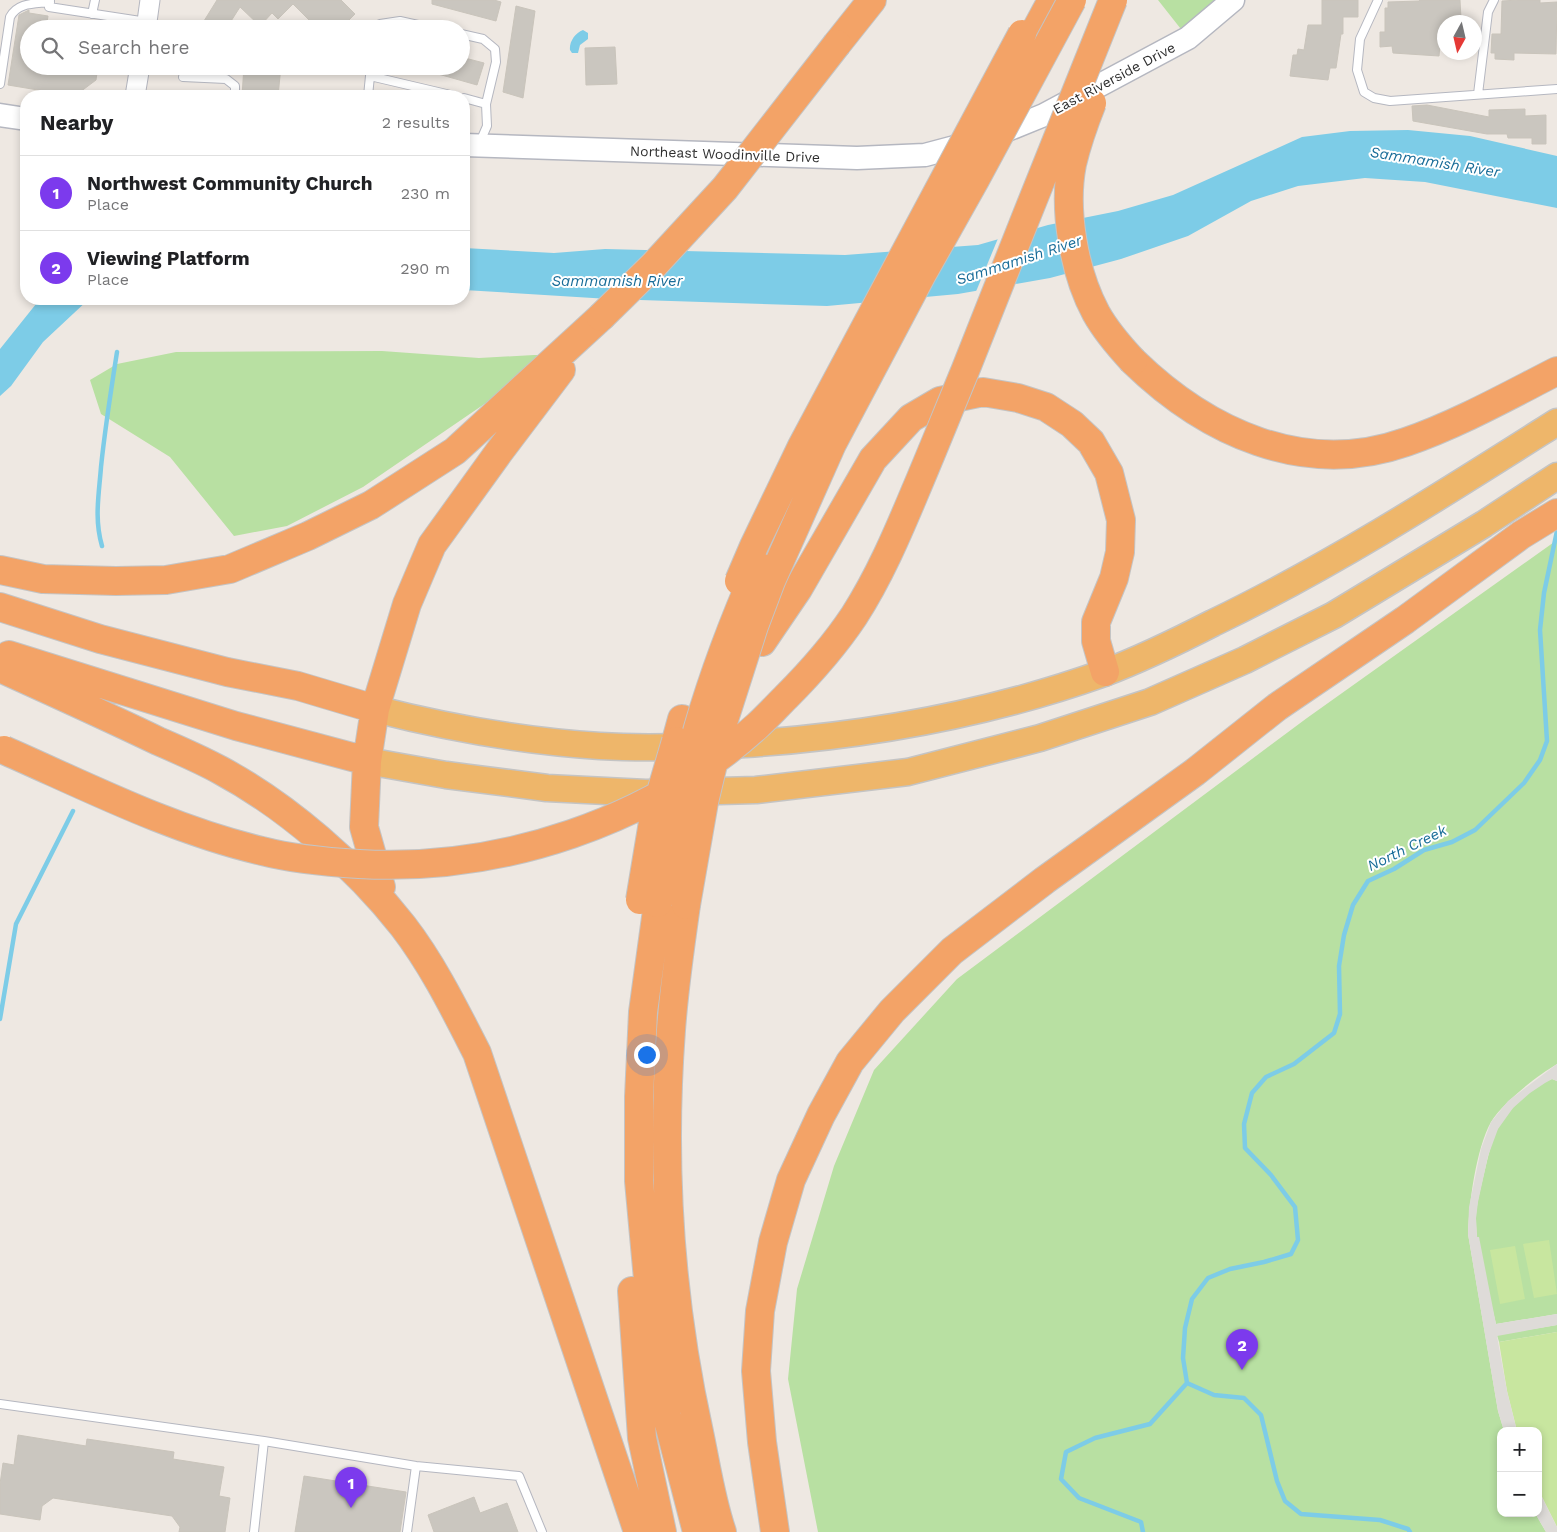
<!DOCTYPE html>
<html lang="en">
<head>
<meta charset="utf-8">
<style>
	:root { --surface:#fff; --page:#f2f2f2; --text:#202124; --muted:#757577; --line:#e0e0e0; --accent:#7c3aed }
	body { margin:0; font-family:"Work Sans",sans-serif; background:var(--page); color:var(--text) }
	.controls { position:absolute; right:15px; bottom:15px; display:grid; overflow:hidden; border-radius:10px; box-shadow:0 2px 8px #0003 }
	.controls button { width:45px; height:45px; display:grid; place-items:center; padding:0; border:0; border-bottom:1px solid var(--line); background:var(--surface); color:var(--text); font:25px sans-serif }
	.compass { position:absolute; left:1437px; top:15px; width:45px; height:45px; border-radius:50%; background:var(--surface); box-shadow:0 2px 8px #0003; rotate:188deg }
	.you { position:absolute; left:646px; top:1054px; width:18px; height:18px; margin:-12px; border:4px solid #fff; border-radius:50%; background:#1a73e8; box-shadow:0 0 0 8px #1a73e833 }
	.badge { display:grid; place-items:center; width:32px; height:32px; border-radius:50%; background:var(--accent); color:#fff; font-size:16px; font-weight:700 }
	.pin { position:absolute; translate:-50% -41px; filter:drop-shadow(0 1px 2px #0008) }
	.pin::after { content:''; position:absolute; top:26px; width:18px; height:15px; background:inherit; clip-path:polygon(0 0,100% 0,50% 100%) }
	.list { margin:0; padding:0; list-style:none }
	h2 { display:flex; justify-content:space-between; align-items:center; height:65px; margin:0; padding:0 20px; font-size:21px }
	h2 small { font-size:16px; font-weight:400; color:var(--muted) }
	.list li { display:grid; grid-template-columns:32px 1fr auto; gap:15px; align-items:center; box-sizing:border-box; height:75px; padding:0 20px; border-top:1px solid var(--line) }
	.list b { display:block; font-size:19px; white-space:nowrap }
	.list p { margin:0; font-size:16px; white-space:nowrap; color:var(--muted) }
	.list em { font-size:16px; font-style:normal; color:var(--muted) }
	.icon { flex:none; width:28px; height:28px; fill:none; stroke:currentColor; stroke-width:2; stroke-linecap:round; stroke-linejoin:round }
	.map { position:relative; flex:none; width:1557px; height:1532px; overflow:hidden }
	.search { position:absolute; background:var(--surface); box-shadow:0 2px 8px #0003; left:20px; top:20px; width:450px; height:55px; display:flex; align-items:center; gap:12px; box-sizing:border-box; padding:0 18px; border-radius:28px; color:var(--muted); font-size:19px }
	.panel { position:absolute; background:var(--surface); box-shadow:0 2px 8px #0003; left:20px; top:90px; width:450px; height:215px; border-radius:20px }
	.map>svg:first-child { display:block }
	.green { fill:#b8e0a2 }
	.pitch { fill:#c8e69f }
	.plaza { fill:#dedbd8 }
	.water { fill:#7dcce7 }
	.pier { fill:#eee8e2 }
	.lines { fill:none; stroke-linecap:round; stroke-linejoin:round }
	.stream { stroke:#7dcce7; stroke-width:4.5 }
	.building { fill:#cac6bf; stroke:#c9c4bb }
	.service-casing { stroke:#b5b7c0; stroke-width:10 }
	.tertiary-casing { stroke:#b5b7c0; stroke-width:21 }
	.secondary-casing { stroke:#b5b7c0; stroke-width:25 }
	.trunk-casing { stroke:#c4c4c4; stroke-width:29 }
	.motorway-casing { stroke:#c4c4c4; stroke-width:30 }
	.service { stroke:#fff; stroke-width:8 }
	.tertiary { stroke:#fff; stroke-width:19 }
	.secondary { stroke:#fff; stroke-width:22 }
	.trunk { stroke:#eeb66a; stroke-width:26 }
	.motorway { stroke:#f3a367; stroke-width:28 }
	.motorway-bridge-casing { stroke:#c4c4c4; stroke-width:30; stroke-linecap:butt }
	.motorway-bridge { stroke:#f3a367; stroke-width:28 }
	.labels { text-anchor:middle; stroke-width:4; stroke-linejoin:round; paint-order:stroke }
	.street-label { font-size:14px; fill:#2e2e2e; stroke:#fff }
	.water-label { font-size:15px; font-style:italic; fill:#186c98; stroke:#fff }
</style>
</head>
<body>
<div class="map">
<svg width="1557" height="1532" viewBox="0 0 1557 1532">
	<rect width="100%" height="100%" fill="#eee8e2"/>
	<path class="green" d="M1158 0H1233L1188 38Z
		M382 351 479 358 534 355H556L363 487 287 526 234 536 170 457 101 414 90 380 117 364 176 352Z
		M1557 540V1064C1537 1076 1503 1102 1491 1122 1476 1149 1469 1203 1468 1234L1498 1411 1504 1431H1501V1513H1535L1546 1532H818L788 1379 797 1289 834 1166 874 1070 957 979 1307 718Z
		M1552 1079 1557 1081V1314L1496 1324C1489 1292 1476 1252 1476 1219 1476 1206 1480 1191 1483 1178 1487 1162 1490 1145 1497 1130 1508 1109 1530 1088 1552 1079Z
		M1557 1325V1332L1499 1342 1497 1335Z"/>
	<path class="pitch" d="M1549 1240 1557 1294 1534 1298 1523 1244Z
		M1515 1246 1525 1299 1500 1304 1490 1250Z
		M1557 1332V1527L1538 1489V1431H1517L1507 1391 1499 1342Z"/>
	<path class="plaza" d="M1557 1064V1081L1552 1079 1545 1083 1530 1093 1513 1108 1498 1129 1488 1156 1478 1202 1476 1218 1477 1237H1479L1496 1324 1557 1314V1325L1497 1336 1507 1391 1517 1431H1504L1498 1411 1468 1234 1469 1207 1481 1149 1491 1122 1508 1101Z
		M1538 1489 1557 1527V1532H1546L1535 1513H1538Z"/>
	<path class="water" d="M583 30 588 33V39L580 45 578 53H572L570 50C569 42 575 33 583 30Z
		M1408 130 1470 136 1557 156V208L1425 182 1365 178 1298 186 1251 201 1188 236 1121 259 1050 278 958 294 827 306 609 299 464 290V248L554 253 605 249 845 255 978 245 1048 225 1118 211 1173 195 1302 137 1350 131Z
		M40 299H89L43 342 11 386 0 396V349Z"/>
	<path class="pier" d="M1030 228 1004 288 975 294 999 236Z"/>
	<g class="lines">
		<path class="stream" d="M102 546C94 519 99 494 101 467 105 428 111 390 117 352
			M0 1019 16 924 73 811
			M1143 1532 1141 1522 1079 1498 1061 1479 1066 1452 1095 1438 1150 1424 1187 1383
			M1410 1532 1408 1529 1380 1520 1301 1514 1285 1501 1277 1481 1261 1415 1244 1398 1214 1395 1187 1383 1183 1358 1185 1328 1192 1299 1208 1278 1230 1269 1264 1262 1291 1254 1298 1240 1295 1207 1271 1175 1245 1148 1244 1124 1252 1093 1266 1077 1294 1064 1334 1033 1340 1014 1339 966 1344 935 1353 905 1368 881 1394 869 1424 850 1452 842 1475 830 1524 783 1540 760 1547 741 1540 630 1544 593 1557 531"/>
	</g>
	<path class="building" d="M217 0H341L355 14 340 29H318L293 4 278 19 272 13 260 26 240 7 226 29H199Z
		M432 0H494L501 2 496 21 432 4Z
		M1322 0H1358V17H1343V34H1341L1336 68H1330L1328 80 1290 76 1293 55H1297L1298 49 1304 50 1308 25H1322Z
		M1420 0H1460L1461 19 1444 20V45H1440L1439 56 1393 53 1392 46 1380 47V32H1385V8H1388V2L1419 1Z
		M1518 0H1540V3L1557 2 1556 54 1514 53V60L1495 59V53H1491L1492 34H1501L1502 1Z
		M516 6 535 11 523 98 503 92Z
		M29 10V13L48 16 46 29H29V66H98L96 80 76 95 56 92V93L8 85 19 15Z
		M615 47 617 84 586 85 585 48Z
		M461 57 484 63 477 85 424 70 425 66H461Z
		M244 66H281L278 96H242Z
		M1427 105 1489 117V110L1525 109V116L1546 115V144H1532V138H1508L1507 134H1487L1413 121 1412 106Z
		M18 1435 86 1446 87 1439 174 1452 173 1459 224 1467 219 1496 230 1498 225 1532H179L180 1527 172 1516 53 1498 42 1506 40 1520 0 1514V1484L3 1463 14 1465Z
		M304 1476 406 1492 400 1532H295Z
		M474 1497 480 1513 507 1503 518 1532H434L428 1515Z"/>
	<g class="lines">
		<defs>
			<path id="service" d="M50 0 49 7 147 22
				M1378 0 1360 39 1357 70 1364 92 1374 98 1390 101 1557 89
				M92 14 95 0
				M378 29 380 24 400 21 436 29
				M461 34 483 39 495 49 496 62 486 104
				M183 77 226 79 235 86V96
				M0 84 10 17C18 2 35 4 50 2
				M1478 94 1488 12 1494 0
				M368 96 370 76 455 96
				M464 98 486 104 487 126 480 142
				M0 1404 264 1441 416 1466 519 1476 542 1532
				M254 1532 264 1441
				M407 1532 416 1466"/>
			<path id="tertiary" d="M146 29 150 0
				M135 96 140 66"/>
			<path id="secondary" d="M0 115 26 119
				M464 145 857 158 925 155 985 139 1044 115 1188 38 1233 0"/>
			<path id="trunk" d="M375 709C449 728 524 741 600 746 648 749 697 747 745 744 867 736 989 714 1104 673 1141 659 1178 641 1213 623 1333 565 1445 493 1557 422
				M367 761 446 775 547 788 646 793 756 790 908 772 1040 738 1150 702 1245 660 1334 615 1484 524 1557 476"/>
			<path id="motorway" d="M1031 39 1052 0
				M837 44 872 0
				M1133 361C1206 432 1304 478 1406 442 1458 424 1508 396 1557 371
				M0 570 43 579 116 581 166 580 230 569 308 536 371 505 455 451 601 317
				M0 607 100 639 227 672 298 686 375 709
				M762 642 798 589 873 459 911 418 940 401 983 392 1018 398 1046 407 1072 424 1091 442 1109 473 1121 520 1120 552 1114 578 1096 622V641L1105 672
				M9 655 236 726 367 761
				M0 668C53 692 106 716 158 741 179 750 200 759 220 770 287 806 356 866 403 926 433 965 455 1010 477 1053L638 1532
				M676 741 682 719
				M381 887 364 827 367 761 375 709 407 604 432 545 499 452 561 370
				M658 903 643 1012 639 1097V1181L650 1301 667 1416 697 1532
				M686 905C680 947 674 988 671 1030 661 1164 670 1301 699 1432 706 1465 711 1500 722 1532
				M632 1291 642 1438 662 1532
				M775 1532 762 1442 756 1371 760 1311 773 1242 791 1180 821 1115 850 1062 892 1011 952 951 1045 880 1195 772 1277 707 1405 620 1521 535 1557 513"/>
		</defs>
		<use href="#service" class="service-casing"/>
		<use href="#tertiary" class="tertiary-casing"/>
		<use href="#secondary" class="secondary-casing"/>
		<use href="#trunk" class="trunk-casing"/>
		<use href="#motorway" class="motorway-casing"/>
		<use href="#service" class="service"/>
		<use href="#tertiary" class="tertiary"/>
		<use href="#secondary" class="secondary"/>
		<use href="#trunk" class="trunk"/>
		<use href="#motorway" class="motorway"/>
		<defs>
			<path id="motorway-bridge" d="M1092 103C1084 123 1077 143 1072 164 1063 210 1074 272 1096 313 1106 331 1119 346 1133 361
				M601 317 654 265 725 188 837 44
				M739 581 754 546 802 446 1022 34
				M4 750C88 787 172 830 262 851 293 859 326 862 359 864 501 872 651 822 757 726 767 717 776 707 786 697 811 672 834 646 854 616 879 577 897 535 915 492 932 452 948 412 965 371 1014 247 1063 124 1113 0
				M640 900 654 816 676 741
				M658 903C670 845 682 785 698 728 714 673 735 618 758 566
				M686 905 704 802 722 726 754 626 771 581 832 444 921 276 975 180 1072 0"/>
		</defs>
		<use href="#motorway-bridge" class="motorway-bridge-casing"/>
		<use href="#motorway-bridge" class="motorway-bridge"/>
	</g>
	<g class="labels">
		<g class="street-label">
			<text transform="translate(1114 78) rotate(-28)" y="5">East Riverside Drive</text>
			<text transform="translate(725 154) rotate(2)" y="5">Northeast Woodinville Drive</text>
		</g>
		<g class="water-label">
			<text transform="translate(1435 162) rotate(9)" y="5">Sammamish River</text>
			<text transform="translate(1019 260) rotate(-18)" y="5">Sammamish River</text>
			<text x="617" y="286">Sammamish River</text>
			<text transform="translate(1407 848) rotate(-26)" y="5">North Creek</text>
		</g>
	</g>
</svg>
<div class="controls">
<button>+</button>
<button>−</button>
</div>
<svg class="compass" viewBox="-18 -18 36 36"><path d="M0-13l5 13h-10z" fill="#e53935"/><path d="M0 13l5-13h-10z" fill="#757577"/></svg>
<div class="you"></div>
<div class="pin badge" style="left:351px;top:1508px">1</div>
<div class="pin badge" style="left:1242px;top:1370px">2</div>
<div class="search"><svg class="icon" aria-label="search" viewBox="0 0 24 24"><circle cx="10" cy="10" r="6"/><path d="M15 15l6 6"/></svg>Search here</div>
<section class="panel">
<h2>Nearby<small>2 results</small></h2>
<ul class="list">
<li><span class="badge">1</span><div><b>Northwest Community Church</b><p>Place</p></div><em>230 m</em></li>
<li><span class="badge">2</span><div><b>Viewing Platform</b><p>Place</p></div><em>290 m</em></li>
</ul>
</section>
</div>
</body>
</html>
